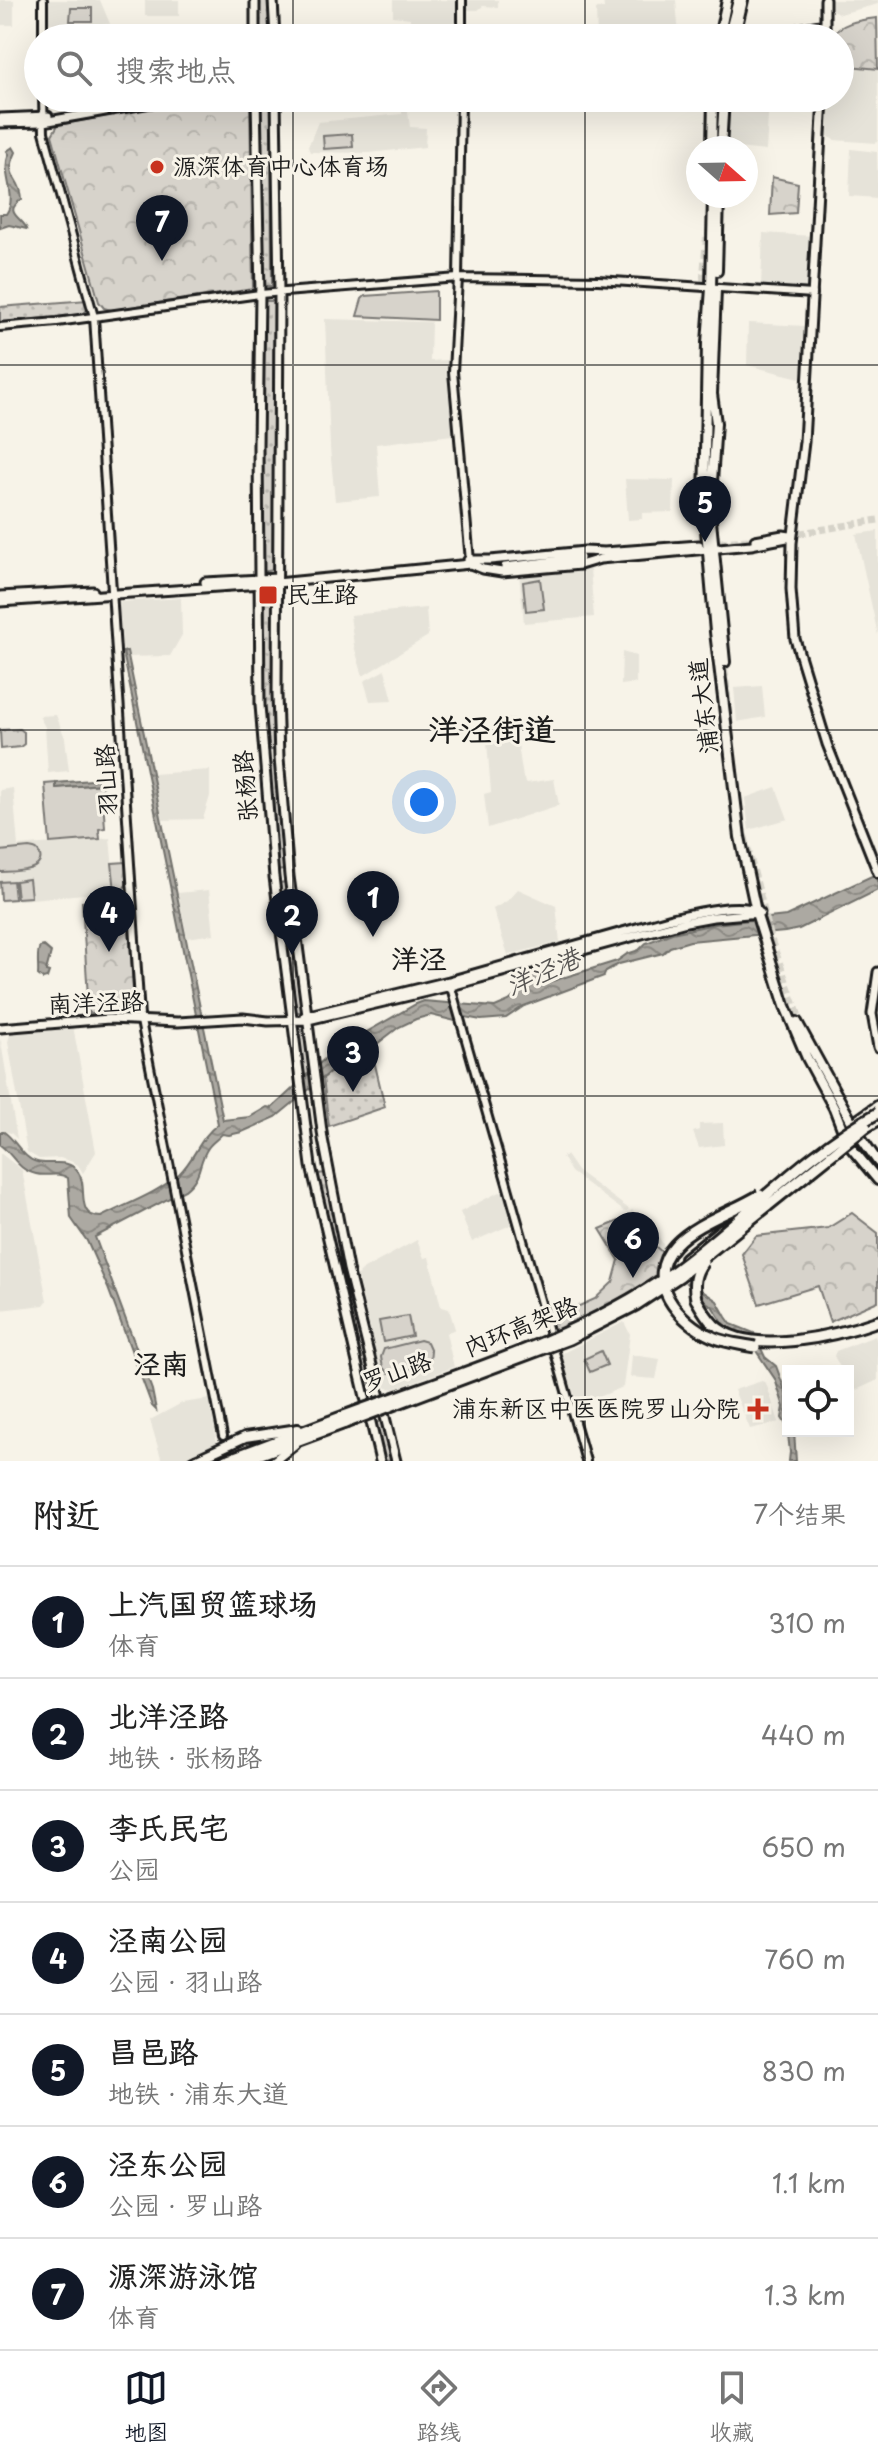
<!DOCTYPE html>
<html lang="zh">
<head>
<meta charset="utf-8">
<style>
	:root { --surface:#fff; --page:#f6f6f6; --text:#222; --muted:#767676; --line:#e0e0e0; --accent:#111827 }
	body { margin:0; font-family:"Playpen Sans","LXGW WenKai TC",sans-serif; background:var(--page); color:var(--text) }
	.controls { position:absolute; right:24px; bottom:24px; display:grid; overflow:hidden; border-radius:0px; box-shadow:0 8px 32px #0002 }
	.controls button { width:72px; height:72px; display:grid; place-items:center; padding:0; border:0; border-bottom:2px solid var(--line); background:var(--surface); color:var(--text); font:40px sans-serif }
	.compass { position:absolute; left:686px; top:136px; width:72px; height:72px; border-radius:50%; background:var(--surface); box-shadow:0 8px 32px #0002; rotate:110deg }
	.you { position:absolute; left:424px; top:802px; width:28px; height:28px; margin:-20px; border:6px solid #fff; border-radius:50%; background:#1a73e8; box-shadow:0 0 0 12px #1a73e833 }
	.badge { display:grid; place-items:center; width:52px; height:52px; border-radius:50%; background:var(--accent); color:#fff; font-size:26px; font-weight:700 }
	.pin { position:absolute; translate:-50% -66px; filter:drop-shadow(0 2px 4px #0008) }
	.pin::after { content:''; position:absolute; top:42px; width:28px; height:24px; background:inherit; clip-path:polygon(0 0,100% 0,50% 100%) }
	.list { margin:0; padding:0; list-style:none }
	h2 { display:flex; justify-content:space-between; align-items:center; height:104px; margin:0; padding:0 32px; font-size:34px }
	h2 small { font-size:26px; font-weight:400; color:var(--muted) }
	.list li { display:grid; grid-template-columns:52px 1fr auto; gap:24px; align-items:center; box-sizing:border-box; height:112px; padding:0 32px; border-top:2px solid var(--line) }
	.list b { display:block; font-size:30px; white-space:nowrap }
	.list p { margin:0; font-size:26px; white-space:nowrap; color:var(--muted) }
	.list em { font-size:26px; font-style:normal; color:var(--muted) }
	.icon { flex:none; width:44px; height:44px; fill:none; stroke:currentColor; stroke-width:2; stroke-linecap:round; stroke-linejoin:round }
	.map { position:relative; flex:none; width:878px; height:1461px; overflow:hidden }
	.search { position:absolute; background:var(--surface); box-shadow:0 8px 32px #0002; left:24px; right:24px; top:24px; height:88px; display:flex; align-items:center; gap:20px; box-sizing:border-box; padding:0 28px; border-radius:44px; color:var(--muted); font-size:30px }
	.sheet { height:888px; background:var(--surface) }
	nav { display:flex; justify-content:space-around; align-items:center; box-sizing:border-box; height:112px; border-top:2px solid var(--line); background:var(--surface); font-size:22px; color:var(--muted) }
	nav a { display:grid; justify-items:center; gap:4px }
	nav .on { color:var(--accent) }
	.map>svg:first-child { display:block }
	.built { fill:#e6e3d9 }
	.grass { fill:#d7d3cb; stroke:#7a7874; stroke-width:2 }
	.park { fill:url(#park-crowns); stroke:#7a7874; stroke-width:2 }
	.garden { fill:url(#garden-dots); stroke:#7a7874; stroke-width:2 }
	.water { fill:url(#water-waves); stroke:#72716c; stroke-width:2 }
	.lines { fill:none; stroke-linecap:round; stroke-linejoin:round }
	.secondary-tunnel { stroke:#d6d3c9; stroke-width:7; stroke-dasharray:7 3.5; stroke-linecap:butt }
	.primary-tunnel { stroke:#d6d3c9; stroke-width:8; stroke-dasharray:8 4; stroke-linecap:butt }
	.tertiary-casing { stroke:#1c1c1c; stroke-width:12 }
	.secondary-casing { stroke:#1c1c1c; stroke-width:13 }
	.primary-casing { stroke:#1c1c1c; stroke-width:14 }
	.trunk-casing { stroke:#1c1c1c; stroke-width:15 }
	.tertiary { stroke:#f7f3e8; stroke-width:6 }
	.secondary { stroke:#f7f3e8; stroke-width:7 }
	.primary { stroke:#f7f3e8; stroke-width:8 }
	.trunk { stroke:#f7f3e8; stroke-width:9 }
	.trunk-bridge-casing { stroke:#1c1c1c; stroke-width:15; stroke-linecap:butt }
	.trunk-bridge { stroke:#f7f3e8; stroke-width:9 }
	.grid { fill:none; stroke:#1c1c1c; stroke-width:2; stroke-opacity:0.55 }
	.poi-dot { fill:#c8321e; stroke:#f7f3e8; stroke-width:3 }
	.labels { text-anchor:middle; stroke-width:6; stroke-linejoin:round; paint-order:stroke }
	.poi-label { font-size:24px; fill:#1c1c1c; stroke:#f7f3e8; text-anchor:start }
	.street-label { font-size:24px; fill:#1c1c1c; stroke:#f7f3e8 }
	.water-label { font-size:26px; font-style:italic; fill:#565452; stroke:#f7f3e8 }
	.quarter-label { font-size:28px; font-weight:bold; fill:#1c1c1c; stroke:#f7f3e8 }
	.district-label { font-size:32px; font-weight:bold; fill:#1c1c1c; stroke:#f7f3e8 }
</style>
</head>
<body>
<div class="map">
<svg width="878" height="1461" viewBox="0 0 878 1461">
	<defs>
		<pattern id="park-crowns" width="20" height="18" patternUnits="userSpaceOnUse" patternTransform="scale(2)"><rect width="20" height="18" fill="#d7d3cb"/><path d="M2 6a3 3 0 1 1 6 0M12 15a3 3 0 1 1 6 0" fill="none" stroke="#b8b5ae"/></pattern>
		<pattern id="garden-dots" width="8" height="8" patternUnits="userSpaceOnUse" patternTransform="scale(2)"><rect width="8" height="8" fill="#d7d3cb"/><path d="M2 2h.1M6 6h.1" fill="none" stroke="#b8b5ae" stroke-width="1.8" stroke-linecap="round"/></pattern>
		<pattern id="water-waves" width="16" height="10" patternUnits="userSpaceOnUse" patternTransform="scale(2)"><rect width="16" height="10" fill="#aca9a2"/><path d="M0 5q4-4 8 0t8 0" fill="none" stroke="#8b8983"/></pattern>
	</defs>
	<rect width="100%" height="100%" fill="#f7f3e8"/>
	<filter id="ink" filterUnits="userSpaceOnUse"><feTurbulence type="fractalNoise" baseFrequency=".0125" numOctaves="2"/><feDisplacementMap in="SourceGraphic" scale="16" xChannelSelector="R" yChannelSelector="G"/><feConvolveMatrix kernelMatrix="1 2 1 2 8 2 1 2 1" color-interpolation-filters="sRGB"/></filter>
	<g filter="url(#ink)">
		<path class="built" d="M0 0H14V25H0Z
			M49 0H100L110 24 49 23Z
			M145 0H179V16H145Z
			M393 0H457V38H410V18L393 16Z
			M465 0H498V7L483 6 478 10H465Z
			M603 0H676L679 38H597L596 9 604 8Z
			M832 0H878V4L840 14 832 10Z
			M840 65 878 69V140L876 143 834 140 828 136 829 98H840Z
			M401 98H406L410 127 426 128 425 147 369 153 310 152 308 147 318 122 402 114Z
			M730 98H769L766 151 728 147Z
			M851 149 877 152 878 198 849 196Z
			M763 233 813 236 811 284 806 289 761 286Z
			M325 319 431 322 430 361 447 360 453 435 376 444 380 497 335 501 330 448Z
			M748 323 805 326 803 375 800 378 747 365Z
			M625 479 674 480 673 512 642 513V519L628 520Z
			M878 531V635L856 534Z
			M590 569 594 617 524 623 519 574Z
			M181 598 182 635 170 656 123 657 119 602Z
			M426 608 428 636 363 676 354 646 350 615Z
			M622 652 636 656V683L621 685Z
			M385 670 393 700 370 701 364 681Z
			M762 686 765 717 737 722 734 688Z
			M56 715 65 738 69 771 48 773 45 727 39 716Z
			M514 718 523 778 527 783 554 779 559 805 488 828 484 794 491 792 487 742 498 739 497 719Z
			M210 770V796L203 819 161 820 152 774Z
			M776 787 788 819 749 830 745 798Z
			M13 788 18 846 110 838 115 891 0 902V790Z
			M518 889 556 906 560 942 508 955 493 909 507 901Z
			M209 890 214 934 187 938 178 893Z
			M73 1026 96 1152 83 1173 78 1165 70 1161 60 1158 39 1159 27 1152 8 1042 10 1034 17 1031Z
			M0 1039 1 1042 17 1139 11 1133 0 1130Z
			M723 1123 724 1145 699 1148 693 1132 699 1130V1124Z
			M0 1153 22 1170 47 1301 44 1305 0 1310Z
			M566 1155 577 1171 629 1209 625 1212 571 1172 562 1157Z
			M499 1192 505 1193 508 1197 515 1223 472 1242 460 1212Z
			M632 1210 650 1223 666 1249 664 1252 657 1245 648 1227 629 1213Z
			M417 1240 424 1258 429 1257 441 1307 449 1309 455 1329 446 1333 454 1367 394 1389 387 1388 383 1383 357 1276 364 1269Z
			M624 1322 630 1334 623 1387 578 1406 561 1354Z
			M875 1336 878 1343V1380L852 1392 848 1383V1371H842L834 1356 836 1351Z
			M632 1355 660 1359 656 1379 630 1377Z
			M762 1381 766 1383 779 1422 750 1429 734 1390Z
			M210 1399 217 1443 194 1456 181 1461H162L150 1420 182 1403Z"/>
		<path class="grass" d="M71 8H92V21H70Z
			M352 134 353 147 324 149 323 136Z
			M436 291V320L357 316 362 299 365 296Z
			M540 579 544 609 526 611 523 582Z
			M56 783 57 788 102 784 105 828 99 829 100 839 50 843 45 784Z
			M29 848C35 849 38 849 40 855 45 873 10 871 0 872V851Z
			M29 879 31 897 17 898 15 881Z
			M13 881 15 899 1 900 0 882Z
			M408 1316 412 1336 383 1342 379 1321Z
			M420 1340 427 1342 431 1351 430 1361 414 1368 389 1373 383 1368 381 1357 384 1349Z
			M601 1351 607 1365 590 1372 584 1359Z"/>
		<path class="park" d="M877 18 878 69 840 65V38H832C839 22 861 20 877 18Z
			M250 98 253 289 111 310 104 308 99 302 52 135 58 125 183 102Z
			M772 177 798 183 796 213 770 215Z
			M20 729 24 732V744L20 747 1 749 0 730Z
			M126 862 127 883 124 888 115 891 112 863Z
			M120 898 128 906 134 1007 127 1012 89 1013 82 902Z
			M852 1213 878 1233V1301L830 1322 818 1286 759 1304 742 1254 756 1236 828 1228Z
			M629 1217 647 1230 655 1246 663 1253 659 1273 630 1293 557 1332 548 1320 595 1299 613 1282 619 1260 600 1229Z"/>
		<path class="garden" d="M257 0H270L271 38H258Z
			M259 104H271L272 286H259Z
			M87 300V310L82 315 0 322V307Z
			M261 301H274V570L261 572Z
			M262 588H273L275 750H265Z
			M277 764 285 870 274 871 266 765Z
			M288 882 304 1011 294 1013 277 883Z
			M306 1029 312 1071 303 1077 298 1030Z
			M372 1052 385 1107 329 1126 323 1078 351 1057Z
			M327 1173 343 1258 334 1260 316 1174Z
			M346 1272 375 1392 367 1397 338 1275Z
			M383 1420 393 1461H383L373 1424Z"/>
		<path class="water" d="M13 147 16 152C3 180 21 175 22 199 2 213 22 217 27 229L9 225 0 228V214H6C19 196 0 174 9 154L7 151Z
			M127 651 223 1120 250 1117 267 1107 272 1108 333 1051 416 1004 424 1001 495 1007 509 1001 520 992 526 984 531 971 547 967 541 983 543 984 617 961 627 954 639 950 646 943 672 933 715 924 786 916 878 873V890L799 929 785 932 690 941 670 947 663 953 619 964 606 971 604 976 524 1006 506 1018 481 1020 465 1017 455 1021 431 1015 416 1019 399 1027 369 1050 351 1055 276 1117 242 1132 229 1135 222 1134C218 1139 211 1143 208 1148 197 1164 203 1176 185 1190L95 1237 152 1390 156 1410 152 1406 108 1288 87 1241 71 1218 68 1178C58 1171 47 1177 36 1174 17 1170 13 1154 0 1145V1132H4C16 1140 23 1159 37 1162 51 1166 68 1157 78 1172 89 1186 74 1217 101 1217 126 1204 158 1193 179 1174 195 1159 199 1138 218 1124L123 652Z
			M104 779 111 780V783L56 788V783Z
			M44 946 51 952 46 971 49 972 47 978 43 979 38 975C39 967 36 952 40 947Z
			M692 1279 701 1290 717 1301 726 1317 731 1324 754 1333 765 1357 776 1366 787 1396 788 1431H794L796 1461H789L790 1452 787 1426 782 1418 784 1407 775 1379 746 1336 726 1328 712 1306 699 1297 686 1283Z"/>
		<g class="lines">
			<path class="secondary-tunnel" d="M789 535 878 520
				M710 543 761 539
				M580 558 602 557"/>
			<path class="primary-tunnel" d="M716 141 718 98
				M707 237 704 276 707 312
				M709 452 711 402
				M723 657 728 707
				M741 824 772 944 803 1029
				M855 1134 878 1171"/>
			<defs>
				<path id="tertiary" d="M43 0V38
					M462 38V0
					M43 98 44 132 94 317 140 1016 223 1436
					M461 98 458 278 453 372 470 561
					M0 327 57 322 260 294 458 278 598 280 813 294
					M450 984 586 1461"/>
				<path id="secondary" d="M255 0V38
					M273 0 275 38
					M752 38 825 24
					M825 38V0
					M256 98 260 294 258 446 260 705 274 877 311 1166 380 1461
					M276 98 279 292 277 694 279 758 289 876 323 1139 348 1269 396 1461
					M823 98 804 442 792 543 791 589 795 639 827 744 878 873
					M103 106 148 98
					M0 118 48 116
					M0 123 43 122 179 98
					M755 540 783 535 790 536
					M468 560H490L585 551 604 552 699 545
					M505 567 580 558
					M205 582 277 578
					M0 596 93 591
					M0 602 277 583 470 564 483 569 502 572 580 565 600 559 751 545 792 537
					M878 972 872 1014 878 1047
					M305 1016 449 981 672 918C694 913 738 902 758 911
					M0 1028 109 1019 178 1022 243 1018 268 1021 308 1020 451 986 686 922 713 917 760 913
					M852 1123 878 1105"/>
				<path id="primary" d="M719 38 727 0
					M728 38 738 0
					M732 38 736 30 743 0
					M712 148 713 98
					M721 148 724 98
					M713 196 711 288 707 343 704 507 715 632 740 837 757 916 785 1006 807 1058 834 1108 848 1144 878 1180
					M717 271 719 196
					M716 289 712 394 716 423 710 511 725 662
					M797 1022 859 1135 878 1162
					M685 1258 721 1229
					M193 1461 245 1437 298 1429
					M274 1461 295 1444"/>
				<path id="trunk" d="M866 1127 878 1120
					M696 1299C701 1308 706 1317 714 1325 749 1358 838 1335 878 1321
					M224 1461 344 1416
					M242 1461 345 1423"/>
			</defs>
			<use href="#tertiary" class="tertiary-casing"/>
			<use href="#secondary" class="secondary-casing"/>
			<use href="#primary" class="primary-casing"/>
			<use href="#trunk" class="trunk-casing"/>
			<use href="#tertiary" class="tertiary"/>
			<use href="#secondary" class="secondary"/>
			<use href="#primary" class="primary"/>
			<use href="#trunk" class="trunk"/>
			<defs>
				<path id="trunk-bridge" d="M696 1299C693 1284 694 1274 703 1262
					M755 1347C741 1344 726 1343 713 1337 679 1323 642 1280 675 1245 695 1223 734 1211 760 1195
					M344 1416C454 1375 575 1341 672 1273 742 1223 802 1154 878 1113
					M345 1423 569 1339 636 1305 680 1276 866 1127"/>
			</defs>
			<use href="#trunk-bridge" class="trunk-bridge-casing"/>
			<use href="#trunk-bridge" class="trunk-bridge"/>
		</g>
	</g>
	<path class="grid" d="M293 0V38M585 0V38M293 98V1461M585 98V1461M0 365H878M0 730H878M0 1096H878"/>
	<g class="poi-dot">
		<circle cx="157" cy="167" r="8"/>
		<rect x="258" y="585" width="20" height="20" rx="4"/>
		<path d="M754 1397h8v8h8v8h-8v8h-8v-8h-8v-8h8z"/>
	</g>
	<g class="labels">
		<g class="poi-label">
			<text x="173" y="175">源深体育中心体育场</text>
			<text x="286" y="603">民生路</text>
			<text x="740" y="1417" text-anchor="end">浦东新区中医医院罗山分院</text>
		</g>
		<g class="street-label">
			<text transform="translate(704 706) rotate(-97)" y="8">浦东大道</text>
			<text transform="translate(107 780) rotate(-93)" y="8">羽山路</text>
			<text transform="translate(246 786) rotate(-95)" y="8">张杨路</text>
			<text transform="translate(96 1003) rotate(-2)" y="8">南洋泾路</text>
			<text transform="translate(521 1327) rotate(-22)" y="8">内环高架路</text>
			<text transform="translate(397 1372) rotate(-20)" y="8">罗山路</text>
		</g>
		<g class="water-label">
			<text transform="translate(543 972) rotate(-24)" y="9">洋泾港</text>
		</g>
		<g class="quarter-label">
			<text x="419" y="969">洋泾</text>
			<text x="161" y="1374">泾南</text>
		</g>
		<g class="district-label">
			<text x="492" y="741">洋泾街道</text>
		</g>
	</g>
</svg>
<div class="controls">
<button><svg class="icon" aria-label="locate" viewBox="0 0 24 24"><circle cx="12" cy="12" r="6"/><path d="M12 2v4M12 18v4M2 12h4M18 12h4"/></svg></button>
</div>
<svg class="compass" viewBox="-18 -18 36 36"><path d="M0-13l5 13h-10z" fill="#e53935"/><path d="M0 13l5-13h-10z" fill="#767676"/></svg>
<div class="you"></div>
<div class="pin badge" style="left:373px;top:937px">1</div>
<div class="pin badge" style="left:292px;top:955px">2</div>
<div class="pin badge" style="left:353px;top:1092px">3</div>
<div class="pin badge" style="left:109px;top:952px">4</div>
<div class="pin badge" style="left:705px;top:542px">5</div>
<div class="pin badge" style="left:633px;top:1278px">6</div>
<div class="pin badge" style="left:162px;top:261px">7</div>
<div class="search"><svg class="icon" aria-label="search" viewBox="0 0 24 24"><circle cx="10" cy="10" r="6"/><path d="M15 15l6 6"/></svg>搜索地点</div>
</div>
<section class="sheet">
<h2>附近<small>7个结果</small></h2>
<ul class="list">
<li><span class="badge">1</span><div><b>上汽国贸篮球场</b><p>体育</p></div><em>310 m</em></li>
<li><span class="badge">2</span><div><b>北洋泾路</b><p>地铁 · 张杨路</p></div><em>440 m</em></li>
<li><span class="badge">3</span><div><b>李氏民宅</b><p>公园</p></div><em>650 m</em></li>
<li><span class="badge">4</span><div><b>泾南公园</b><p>公园 · 羽山路</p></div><em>760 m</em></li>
<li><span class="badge">5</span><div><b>昌邑路</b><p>地铁 · 浦东大道</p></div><em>830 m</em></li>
<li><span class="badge">6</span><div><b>泾东公园</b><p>公园 · 罗山路</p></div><em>1.1 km</em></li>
<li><span class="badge">7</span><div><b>源深游泳馆</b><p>体育</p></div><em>1.3 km</em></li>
</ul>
</section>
<nav>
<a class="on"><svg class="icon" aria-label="map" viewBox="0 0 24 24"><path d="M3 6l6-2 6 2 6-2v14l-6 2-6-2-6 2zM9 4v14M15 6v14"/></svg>地图</a>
<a><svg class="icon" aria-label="directions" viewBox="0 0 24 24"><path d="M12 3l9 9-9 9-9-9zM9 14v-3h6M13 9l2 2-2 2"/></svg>路线</a>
<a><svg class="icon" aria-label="saved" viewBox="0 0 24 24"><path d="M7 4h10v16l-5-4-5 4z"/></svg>收藏</a>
</nav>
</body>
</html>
